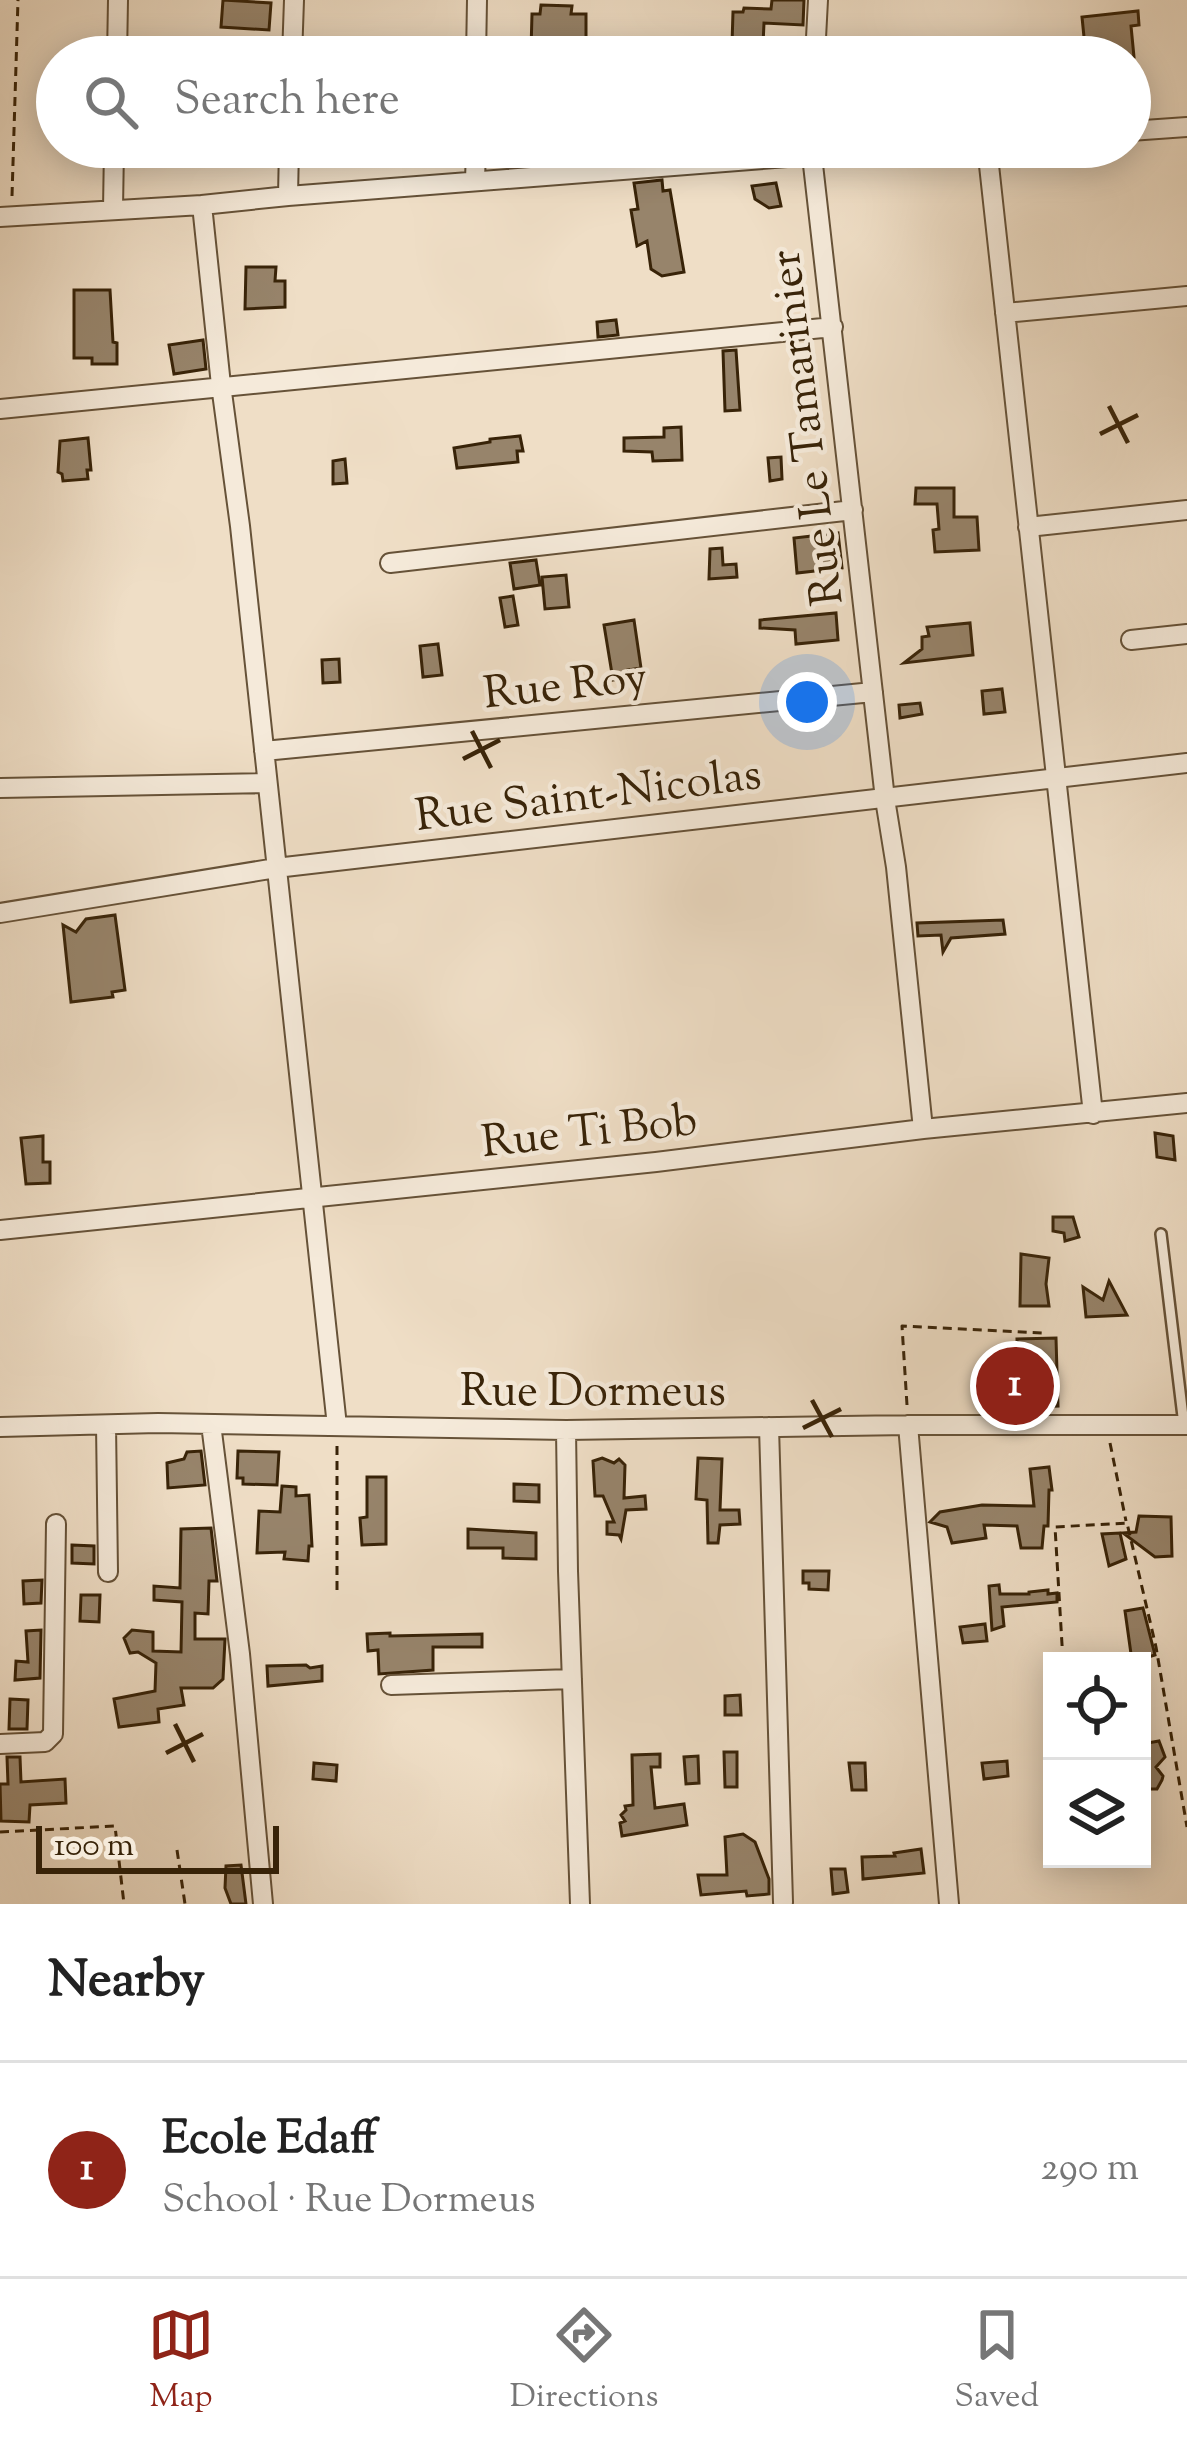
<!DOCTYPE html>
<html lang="en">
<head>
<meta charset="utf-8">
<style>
	:root { --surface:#fff; --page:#f2f2f2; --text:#222; --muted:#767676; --line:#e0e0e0; --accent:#8f2418 }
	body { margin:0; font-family:"Sorts Mill Goudy",serif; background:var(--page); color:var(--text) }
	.controls { position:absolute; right:36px; bottom:36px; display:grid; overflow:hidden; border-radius:0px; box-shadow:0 6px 30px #0003 }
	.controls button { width:108px; height:108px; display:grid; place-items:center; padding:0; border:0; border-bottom:3px solid var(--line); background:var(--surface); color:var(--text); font:60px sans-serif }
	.scale { position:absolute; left:36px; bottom:30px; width:243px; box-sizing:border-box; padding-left:12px; border:6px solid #382308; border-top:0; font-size:33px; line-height:42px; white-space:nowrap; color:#382308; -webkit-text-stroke:9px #f5eada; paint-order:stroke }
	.you { position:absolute; left:807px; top:702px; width:42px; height:42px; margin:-30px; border:9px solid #fff; border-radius:50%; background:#1a73e8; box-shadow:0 0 0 18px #1a73e833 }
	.badge { display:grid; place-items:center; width:78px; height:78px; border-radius:50%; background:var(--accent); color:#fff; font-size:39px; font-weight:700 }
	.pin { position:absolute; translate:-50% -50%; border:6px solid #fff; box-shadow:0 3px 12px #0006 }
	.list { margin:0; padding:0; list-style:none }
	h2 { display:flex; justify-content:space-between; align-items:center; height:156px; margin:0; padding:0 48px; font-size:51px }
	h2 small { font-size:39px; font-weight:400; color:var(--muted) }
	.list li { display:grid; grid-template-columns:78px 1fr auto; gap:36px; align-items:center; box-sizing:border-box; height:216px; padding:0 48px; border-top:3px solid var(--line) }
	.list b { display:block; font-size:45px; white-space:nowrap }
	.list p { margin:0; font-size:39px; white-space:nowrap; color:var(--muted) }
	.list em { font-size:39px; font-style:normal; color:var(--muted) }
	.icon { flex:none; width:66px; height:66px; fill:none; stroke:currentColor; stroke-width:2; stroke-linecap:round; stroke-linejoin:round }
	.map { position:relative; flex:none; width:1187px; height:1904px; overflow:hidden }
	.search { position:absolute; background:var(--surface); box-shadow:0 6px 30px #0003; left:36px; right:36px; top:36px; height:132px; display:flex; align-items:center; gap:30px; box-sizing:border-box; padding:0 42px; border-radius:66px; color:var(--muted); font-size:45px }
	.sheet { height:372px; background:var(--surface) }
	nav { display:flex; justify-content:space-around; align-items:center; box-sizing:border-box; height:168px; border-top:3px solid var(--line); background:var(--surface); font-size:33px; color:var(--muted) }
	nav a { display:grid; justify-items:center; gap:6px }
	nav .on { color:var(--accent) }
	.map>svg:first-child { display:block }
	.building { fill:#97846b; stroke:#382308; stroke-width:3 }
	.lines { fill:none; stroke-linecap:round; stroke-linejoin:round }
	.service-casing { stroke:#665238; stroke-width:14 }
	.minor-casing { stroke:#665238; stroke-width:22 }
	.path { stroke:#382308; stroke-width:3; stroke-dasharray:9 6; stroke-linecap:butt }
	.service { stroke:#f5eada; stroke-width:9 }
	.minor { stroke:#f5eada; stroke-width:18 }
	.ticks { fill:none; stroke:#382308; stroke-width:4.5 }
	.labels { text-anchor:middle; stroke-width:9; stroke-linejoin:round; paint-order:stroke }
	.street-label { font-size:45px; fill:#382308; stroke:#f5eada }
</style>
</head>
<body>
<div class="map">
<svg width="1187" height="1904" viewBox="0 0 1187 1904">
	<rect width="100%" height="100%" fill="#efdec6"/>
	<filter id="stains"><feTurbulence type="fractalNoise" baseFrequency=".00167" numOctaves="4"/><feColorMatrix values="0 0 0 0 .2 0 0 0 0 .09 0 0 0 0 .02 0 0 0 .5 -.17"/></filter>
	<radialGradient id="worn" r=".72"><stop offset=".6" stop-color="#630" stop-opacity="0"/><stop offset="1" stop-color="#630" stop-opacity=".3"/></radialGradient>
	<path class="building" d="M223 0 271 3 269 30 221 27Z
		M772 0H804L803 25 764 23 763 45 732 44 733 12H743L744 8 771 9Z
		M541 5 572 6 571 14H586V43H572V50H531L532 14H540Z
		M1138 11 1139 25 1131 26 1134 57H1086L1082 17Z
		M662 180 663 191 670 190 684 272 662 276 651 269 647 241 637 246 631 210 638 209 634 183Z
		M776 183 781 206 769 208 755 199 752 186Z
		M246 267H276L275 281H285V307L245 309Z
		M74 290H110L113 342 117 343V364H92V358H74Z
		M616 320 618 335 598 337 597 322Z
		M203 340 206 369 174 374 169 345Z
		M736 350 740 410 725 411 723 351Z
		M681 427 682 460 653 461 652 452 624 451V438L664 437V428Z
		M520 436 523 451H517L518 462 457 468 454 448 490 442V439Z
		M88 438 91 470H87L88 479 63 481 62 474 58 472 60 441Z
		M781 457 782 479 770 481 768 458Z
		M345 459 347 483 333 484V461Z
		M916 488H954V517H977L979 550 935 552 933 530 939 529 937 504H915Z
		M838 533 842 568 797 573 794 538Z
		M722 548 723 565 736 564 737 577 709 579 710 549Z
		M536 560 540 585 514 589 510 563Z
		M566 575 569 607 545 609 542 577Z
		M513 596 518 625 505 627 500 598Z
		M836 613 838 640 796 644 795 630 760 628V620Z
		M634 620 641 668 628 670 629 677 613 680 604 625Z
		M970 623 973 655 904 663 922 649V637L929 636 927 627Z
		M438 644 442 675 423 677 420 646Z
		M339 659 340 682 323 683 322 660Z
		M1002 689 1005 712 984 714 982 691Z
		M920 703 922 714 900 718 899 705Z
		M115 915 125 990 112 992 113 997 71 1002 63 925 76 932 86 919Z
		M1003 920 1005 934 951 938 943 952 941 935 918 936 917 923Z
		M1155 1133 1173 1136 1175 1160 1157 1157Z
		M43 1136V1162H50V1183L26 1184 21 1138Z
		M1053 1217H1073L1079 1237 1065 1241 1064 1233 1053 1231Z
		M1021 1254 1049 1258 1046 1284 1049 1306H1020Z
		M1109 1281 1127 1315 1086 1317 1083 1287 1103 1300Z
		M1056 1338 1058 1406 1037 1407 1036 1379H1018L1017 1339Z
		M201 1451 205 1485 168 1488 167 1463 184 1459 187 1452Z
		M238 1451 279 1452 277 1485 243 1484V1478H237Z
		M602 1458 614 1463 619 1459 625 1465 624 1498 645 1496 646 1509 626 1510 621 1539 619 1535 607 1534V1522H614L603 1496H595L593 1461Z
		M698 1458 722 1459 720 1510H739L740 1524 720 1525 718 1543H708L707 1500 696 1499Z
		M1049 1467 1052 1490H1049L1048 1526H1044L1042 1548H1021L1017 1526 984 1525 986 1538 952 1543 947 1527 930 1522 940 1512 982 1505 1034 1506 1030 1469Z
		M367 1477H386V1544L362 1545 360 1518 367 1517Z
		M514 1484 539 1485V1502L514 1501Z
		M282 1486 296 1487V1496L309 1495 312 1546H309L308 1561 284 1559 285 1552 257 1553 259 1511 280 1512Z
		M1139 1516 1171 1517 1172 1556 1155 1557 1123 1533 1136 1532Z
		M211 1528 217 1581H209L208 1614 195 1613V1639H225L223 1679 213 1688H181L184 1705 158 1709 159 1722 119 1727 114 1699 155 1691 156 1663 138 1652 130 1653 124 1638 132 1630 153 1632V1651L181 1652 182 1602 154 1600V1586L180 1588 181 1529Z
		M468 1529 536 1533V1559L503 1558V1548H468Z
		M1120 1533 1126 1559 1109 1566 1102 1534Z
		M72 1545 94 1546V1564L72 1563Z
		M803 1571H829L828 1590 809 1589V1583H803Z
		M42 1580 41 1603 24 1604 23 1581Z
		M999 1585 1000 1594H1029V1592L1048 1590V1594L1057 1593V1602L1002 1607 1004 1626 992 1630 989 1586Z
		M81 1595H100L99 1622 80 1621Z
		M1143 1608 1155 1655 1145 1658 1146 1661H1132L1125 1611Z
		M985 1624 987 1641 963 1643 960 1627Z
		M41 1630 40 1678 15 1680 16 1661 28 1662 26 1631Z
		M390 1633V1636L482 1634V1647H433V1670L379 1674 378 1650 368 1651 367 1634Z
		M306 1665 310 1668 322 1666V1681L268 1686 267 1666Z
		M740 1695 741 1715H725V1696Z
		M10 1699 28 1700 27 1729H9Z
		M1159 1741 1165 1757 1156 1767 1163 1776 1162 1780 1157 1789H1142V1744Z
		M724 1752H737V1787H725Z
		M660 1754V1767H651L655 1808 684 1804 687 1825 622 1836 620 1823 625 1821 621 1815 626 1810 625 1806 633 1805 632 1755Z
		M698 1756 699 1783 686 1784 684 1757Z
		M7 1757H20L21 1782 65 1779 66 1803 30 1805 29 1822 1 1821 0 1784H8Z
		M1007 1761 1008 1776 984 1779 982 1763Z
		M314 1763 337 1765 336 1781 313 1779Z
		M849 1763H865L866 1790H852Z
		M743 1834 755 1842 769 1879V1894L747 1896 746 1891 701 1895 698 1875H727L725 1837Z
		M921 1849 924 1873 863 1879 862 1857 895 1856 894 1853Z
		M241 1865 246 1904H231L225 1888 226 1866Z
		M831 1869H845L848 1892 833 1894Z"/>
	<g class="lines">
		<defs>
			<path id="service" d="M1161 1234 1184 1425"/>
			<path id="minor" d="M117 57 118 0
				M292 57 294 0
				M476 57 477 0
				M815 57 818 0
				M1130 131 1187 127
				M811 147 885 799 896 867 923 1129
				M987 147 1093 1114
				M475 181 476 147
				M288 196 289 147
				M202 205 221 385 240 526 337 1426
				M113 209 114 147
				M0 217 202 205 288 196 917 147
				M1005 313 1187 296
				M0 409 833 327
				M1028 527 1187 510
				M390 563 853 510
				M1131 640 1187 634
				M264 751 873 692
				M0 788 267 783
				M0 913 276 868 1187 763
				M0 1230 656 1162 923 1129 1187 1103
				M211 1424 240 1654 263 1904
				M106 1425 108 1572
				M908 1425 949 1904
				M0 1427 158 1423 566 1430 908 1425H1187
				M769 1427 783 1902
				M566 1430 568 1571 580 1904
				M391 1685 572 1679
				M0 1744 45 1742 53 1734 56 1524"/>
		</defs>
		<use href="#service" class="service-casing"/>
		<use href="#minor" class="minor-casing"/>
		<path class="path" d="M12 196 18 0
			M907 1405 902 1326 1043 1333
			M1110 1443 1126 1521
			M337 1446V1592
			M1063 1661 1055 1527 1127 1523 1156 1647 1187 1827
			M0 1832 115 1826 124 1904
			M177 1850 185 1904"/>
		<use href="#service" class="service"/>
		<use href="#minor" class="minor"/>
	</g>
	<path class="ticks" d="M1109 406 1128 443M1100 434 1138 415M472 731 491 768M463 759 500 740M812 1400 832 1437M803 1428 841 1409M175 1724 194 1762M166 1753 203 1734"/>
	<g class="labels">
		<g class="street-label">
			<text transform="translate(804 428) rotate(-97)" y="16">Rue Le Tamarinier</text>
			<text transform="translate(565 683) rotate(-6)" y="16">Rue Roy</text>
			<text transform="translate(588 793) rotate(-7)" y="16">Rue Saint-Nicolas</text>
			<text transform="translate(589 1129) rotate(-6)" y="16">Rue Ti Bob</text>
			<text x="593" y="1405">Rue Dormeus</text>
		</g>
	</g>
	<rect width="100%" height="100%" filter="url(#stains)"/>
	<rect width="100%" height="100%" fill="url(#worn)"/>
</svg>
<div class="controls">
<button><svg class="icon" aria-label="locate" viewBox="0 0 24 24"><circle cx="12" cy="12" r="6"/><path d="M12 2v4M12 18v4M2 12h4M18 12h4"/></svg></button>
<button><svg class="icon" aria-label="layers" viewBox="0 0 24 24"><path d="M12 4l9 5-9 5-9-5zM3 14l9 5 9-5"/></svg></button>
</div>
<div class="scale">100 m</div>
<div class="you"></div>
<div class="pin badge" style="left:1015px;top:1386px">1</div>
<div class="search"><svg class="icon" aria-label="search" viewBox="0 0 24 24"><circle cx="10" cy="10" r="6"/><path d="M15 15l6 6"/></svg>Search here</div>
</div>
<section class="sheet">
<h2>Nearby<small></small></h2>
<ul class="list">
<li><span class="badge">1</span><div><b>Ecole Edaff</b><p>School · Rue Dormeus</p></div><em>290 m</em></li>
</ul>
</section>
<nav>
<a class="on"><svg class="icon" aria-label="map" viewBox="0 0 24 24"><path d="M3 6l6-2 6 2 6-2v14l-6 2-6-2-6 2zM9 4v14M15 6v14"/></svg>Map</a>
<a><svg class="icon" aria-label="directions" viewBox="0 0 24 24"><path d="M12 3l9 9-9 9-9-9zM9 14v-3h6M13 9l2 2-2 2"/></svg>Directions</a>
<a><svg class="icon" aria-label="saved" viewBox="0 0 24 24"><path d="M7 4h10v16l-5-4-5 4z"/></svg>Saved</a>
</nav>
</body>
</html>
